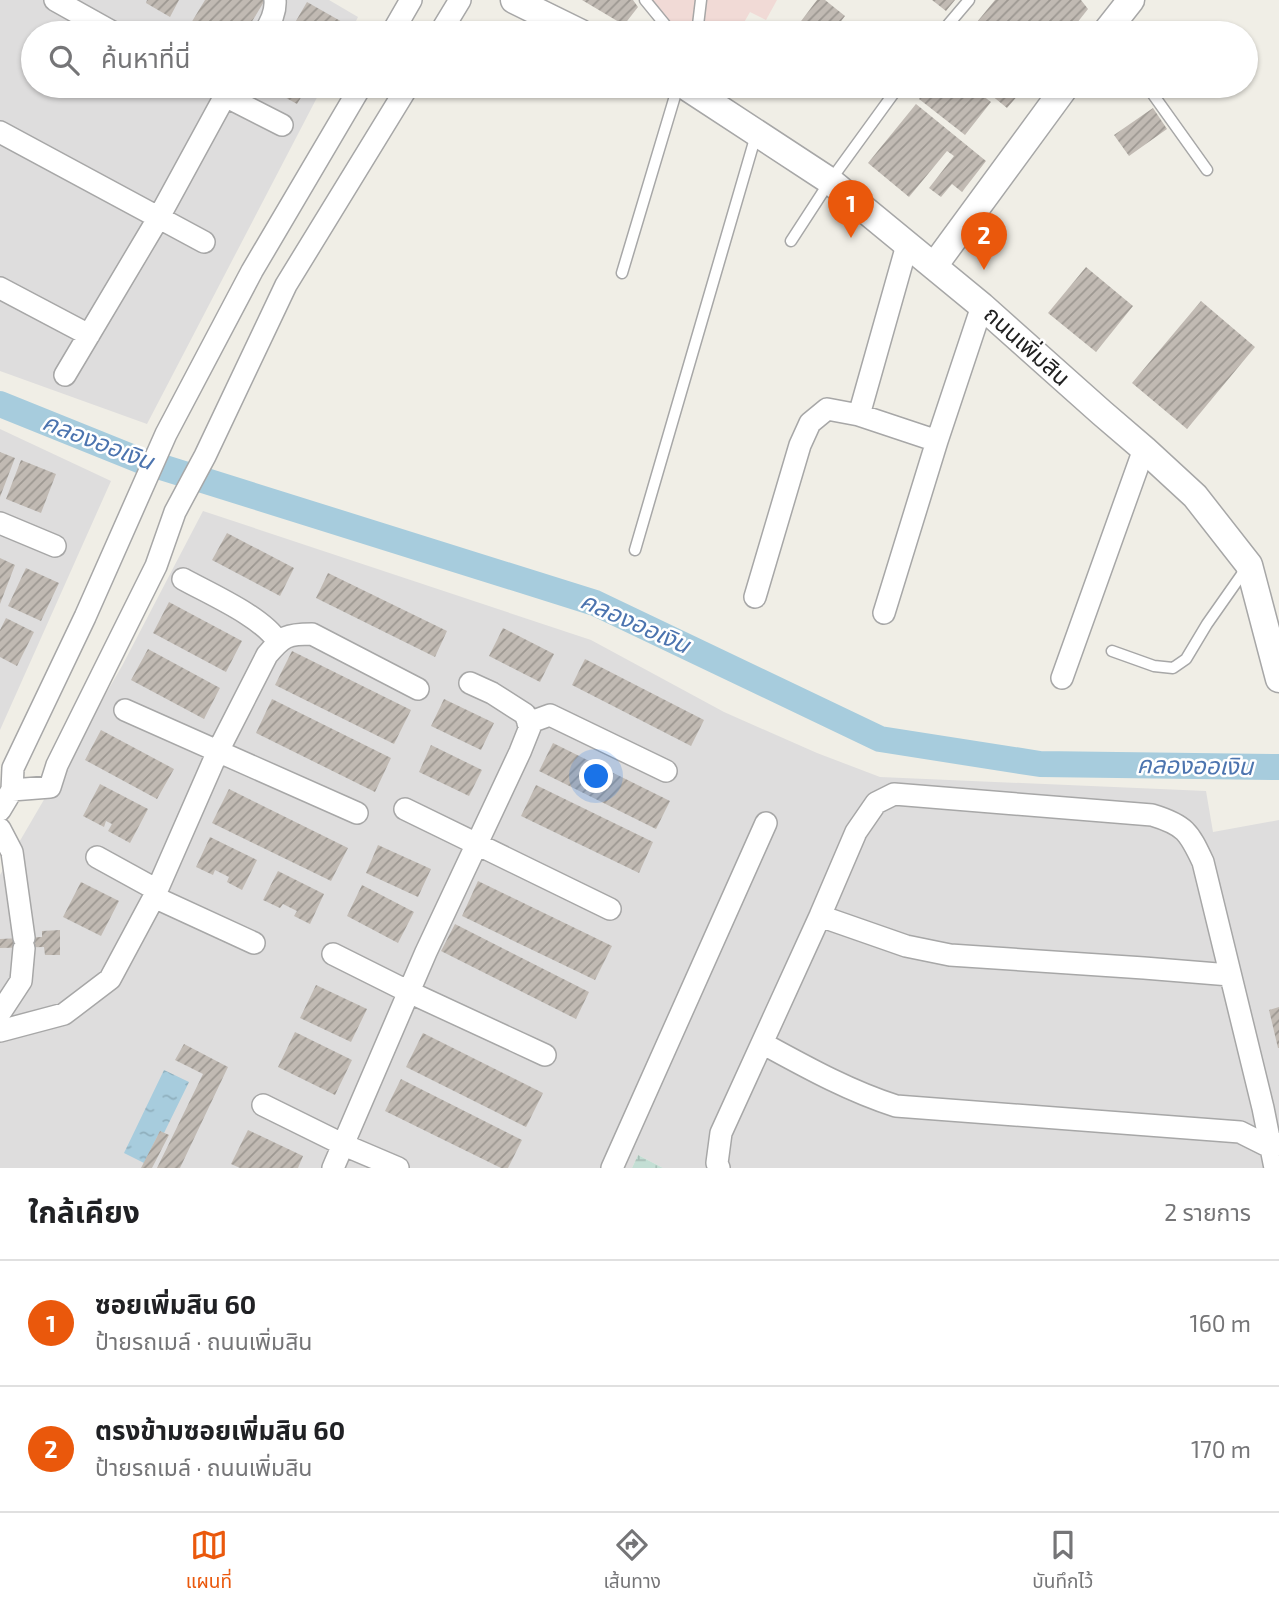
<!DOCTYPE html>
<html lang="th">
<head>
<meta charset="utf-8">
<style>
	:root { --surface:#fff; --page:#f6f6f6; --text:#202124; --muted:#757577; --line:#e0e0e0; --accent:#ea580c }
	body { margin:0; font-family:"Exo 2","Noto Sans Thai",sans-serif; background:var(--page); color:var(--text) }
	.you { position:absolute; left:597px; top:777px; width:24px; height:24px; margin:-18px; border:5px solid #fff; border-radius:50%; background:#1a73e8; box-shadow:0 0 0 10px #1a73e833 }
	.badge { display:grid; place-items:center; width:46px; height:46px; border-radius:50%; background:var(--accent); color:#fff; font-size:23px; font-weight:700 }
	.pin { position:absolute; translate:-50% -58px; filter:drop-shadow(0 2px 4px #0008) }
	.pin::after { content:''; position:absolute; top:37px; width:24px; height:21px; background:inherit; clip-path:polygon(0 0,100% 0,50% 100%) }
	.list { margin:0; padding:0; list-style:none }
	h2 { display:flex; justify-content:space-between; align-items:center; height:91px; margin:0; padding:0 28px; font-size:30px }
	h2 small { font-size:23px; font-weight:400; color:var(--muted) }
	.list li { display:grid; grid-template-columns:46px 1fr auto; gap:21px; align-items:center; box-sizing:border-box; height:126px; padding:0 28px; border-top:2px solid var(--line) }
	.list b { display:block; font-size:26px; white-space:nowrap }
	.list p { margin:0; font-size:23px; white-space:nowrap; color:var(--muted) }
	.list em { font-size:23px; font-style:normal; color:var(--muted) }
	.icon { flex:none; width:38px; height:38px; fill:none; stroke:currentColor; stroke-width:2; stroke-linecap:round; stroke-linejoin:round }
	.map { position:relative; flex:none; width:1279px; height:1168px; overflow:hidden }
	.search { position:absolute; background:var(--surface); box-shadow:0 2px 5px #0004; left:21px; right:21px; top:21px; height:77px; display:flex; align-items:center; gap:18px; box-sizing:border-box; padding:0 24px; border-radius:38px; color:var(--muted); font-size:26px }
	.sheet { height:343px; background:var(--surface) }
	nav { display:flex; justify-content:space-around; align-items:center; box-sizing:border-box; height:98px; border-top:2px solid var(--line); background:var(--surface); font-size:19px; color:var(--muted) }
	nav a { display:grid; justify-items:center; gap:4px }
	nav .on { color:var(--accent) }
	.map>svg:first-child { display:block }
	.residential { fill:#dedddd }
	.commercial { fill:#f1dad6 }
	.wetland { fill:url(#wetland-marsh) }
	.water { fill:url(#water-ripples) }
	.lines { fill:none; stroke-linecap:round; stroke-linejoin:round }
	.canal { stroke:#a7ccdd; stroke-width:26 }
	.building { fill:url(#building-hatch) }
	.service-casing { stroke:#a7a7a7; stroke-width:13 }
	.minor-casing { stroke:#a7a7a7; stroke-width:24 }
	.tertiary-casing { stroke:#a7a7a7; stroke-width:29 }
	.service { stroke:#fff; stroke-width:10 }
	.minor { stroke:#fff; stroke-width:21 }
	.tertiary { stroke:#fff; stroke-width:26 }
	.labels { text-anchor:middle; stroke-width:5; stroke-linejoin:round; paint-order:stroke }
	.street-label { font-size:23px; fill:#202020; stroke:#fff }
	.water-label { font-size:24px; font-style:italic; fill:#4c74af; stroke:#fff }
</style>
</head>
<body>
<div class="map">
<svg width="1279" height="1168" viewBox="0 0 1279 1168">
	<defs>
		<pattern id="wetland-marsh" width="20" height="14" patternUnits="userSpaceOnUse" patternTransform="scale(1.75)"><rect width="20" height="14" fill="#c3ded4"/><path d="M1 5h8M5 5V1M11 12h8M15 12V8" fill="none" stroke="#a7beb6"/></pattern>
		<pattern id="water-ripples" width="26" height="14" patternUnits="userSpaceOnUse" patternTransform="scale(1.75)"><rect width="26" height="14" fill="#a7ccdd"/><path d="M2 4q2-2 4 0t4 0M15 11q2-2 4 0t4 0" fill="none" stroke="#8fafbd"/></pattern>
		<pattern id="building-hatch" width="6" height="6" patternUnits="userSpaceOnUse" patternTransform="scale(1.75)"><rect width="6" height="6" fill="#c1bab3"/><path d="M-1 1l2-2M0 6l6-6M5 7l2-2" fill="none" stroke="#9c9791"/></pattern>
	</defs>
	<rect width="100%" height="100%" fill="#f0eee6"/>
	<path class="residential" d="M0 0H329L358 17 350 33H33V86H323L147 424 0 371Z
		M0 429 111 481 0 730Z
		M203 511 591 640 724 712 817 753 880 777 1206 791 1213 832 1279 820V1168H663L638 1155 632 1168H0V875L122 666Z"/>
	<path class="commercial" d="M648 0H777L766 20 750 12 738 33H726L713 24 706 33H675Z"/>
	<path class="wetland" d="M638 1155 663 1168H632Z"/>
	<path class="water" d="M164 1070 189 1082 164 1133 160 1131 144 1163 124 1153Z"/>
	<g class="lines">
		<path class="canal" d="M0 404 139 460 595 603 880 739 1040 764 1279 767"/>
	</g>
	<path class="building" d="M147 0H179L170 17 146 3Z
		M205 0H265L245 33H185Z
		M582 0H633L638 7 624 25Z
		M817 0H825L845 16 832 33H792Z
		M932 0H955L946 11Z
		M995 0H1081L1088 9 1069 33H968Z
		M307 2 344 23 338 33H289Z
		M265 86H308L297 104Z
		M929 86H970L991 102 965 135 919 99Z
		M980 86H1026L1007 108Z
		M916 104 986 161 962 192 952 184 941 197 929 188 954 156 947 151 909 197 868 163Z
		M1153 108 1167 129 1129 156 1114 135Z
		M1086 267 1133 306 1096 352 1048 313Z
		M1201 301 1255 347 1187 429 1132 383Z
		M0 452 15 458 0 497Z
		M21 460 56 474 41 513 6 499Z
		M227 533 294 568 280 596 212 560Z
		M0 558 15 565 0 604Z
		M26 568 59 583 41 621 8 606Z
		M328 573 447 631 435 657 316 598Z
		M169 602 242 641 226 672 153 633Z
		M6 618 34 632 17 666 0 657V630Z
		M503 628 554 654 540 682 489 656Z
		M148 649 220 688 204 719 131 680Z
		M292 651 411 710 394 744 275 685Z
		M585 659 704 720 691 746 572 685Z
		M272 699 391 758 375 792 256 733Z
		M444 699 494 723 481 750 431 726Z
		M101 730 174 769 157 799 85 760Z
		M553 743 670 801 656 829 539 771Z
		M431 745 482 770 469 796 419 772Z
		M100 784 148 809 130 843 108 831 112 824 106 821 104 827 83 816Z
		M536 785 653 842 639 873 521 816Z
		M229 789 348 848 331 881 212 823Z
		M210 837 257 860 242 890 227 882 229 877 215 870 213 875 196 867Z
		M378 845 431 869 418 897 366 873Z
		M278 871 324 894 310 924 294 916 297 911 283 904 280 908 263 900Z
		M478 881 612 946 595 980 462 916Z
		M81 882 119 901 101 936 63 917Z
		M362 885 414 912 398 943 347 916Z
		M455 924 589 992 576 1019 441 951Z
		M60 930V955H45L44 947 0 948V939L42 937V931Z
		M316 985 367 1009 351 1042 300 1018Z
		M1279 1007V1048H1278L1269 1010Z
		M295 1032 352 1060 335 1095 278 1067Z
		M423 1033 543 1093 526 1127 406 1067Z
		M184 1044 228 1067 180 1168H157L203 1074 175 1060Z
		M401 1079 522 1140 508 1168H501L385 1111Z
		M248 1130 303 1156 298 1168H240L231 1164Z
		M160 1131 169 1135 152 1168H141Z"/>
	<g class="lines">
		<defs>
			<path id="service" d="M645 0 672 33
				M693 33 698 25 701 0
				M941 33 969 0
				M1147 86 1207 170
				M791 241 830 181 899 86
				M622 273 678 86
				M635 550 756 135
				M1112 651 1154 666 1173 668 1186 659 1207 624 1247 567"/>
			<path id="minor" d="M55 0 114 33
				M264 33C270 24 276 12 275 0
				M392 33 411 0
				M440 33 460 0
				M0 132 204 242
				M0 288 89 335
				M65 375 159 217 225 96 282 125
				M859 415 907 245
				M0 523 55 546
				M183 579C210 594 263 617 278 642
				M755 597 800 445 810 423 827 409 859 415 937 441
				M884 613 937 441 982 306
				M1062 678 1144 449
				M125 710 357 813
				M528 723 550 715 666 771
				M12 790 50 787 57 765 156 566 175 512 205 456 286 285 408 86
				M405 809 610 909
				M0 810 12 790 13 768 85 617 166 434 252 271 361 86
				M0 829 12 852 24 938
				M97 857 157 890
				M154 897 218 751 267 655C283 636 287 634 312 634L418 689
				M820 916 906 946 950 955 1144 968 1230 975
				M333 954 409 992 545 1055
				M0 1008 2 1010 21 981 24 948
				M0 1031 64 1014 110 979 154 897 254 943
				M762 1043C806 1067 849 1091 896 1106L1240 1132 1270 1147 1279 1144
				M263 1105 344 1145 398 1168
				M333 1168 426 952 520 752 530 727 525 714 492 693 470 683
				M612 1168 766 823
				M719 1168 717 1163 721 1133 820 916 856 832 876 803 894 794 1152 815C1185 825 1189 832 1203 862L1263 1108 1275 1168"/>
			<path id="tertiary" d="M514 0 581 33
				M1105 33 1131 0
				M685 86 830 181 982 306 1102 413 1144 449 1195 496 1249 565 1279 679
				M934 266 1066 86"/>
		</defs>
		<use href="#service" class="service-casing"/>
		<use href="#minor" class="minor-casing"/>
		<use href="#tertiary" class="tertiary-casing"/>
		<use href="#service" class="service"/>
		<use href="#minor" class="minor"/>
		<use href="#tertiary" class="tertiary"/>
	</g>
	<g class="labels">
		<g class="street-label">
			<text transform="translate(1027 346) rotate(42)" y="8">ถนนเพิ่มสิน</text>
		</g>
		<g class="water-label">
			<text transform="translate(98 442) rotate(21)" y="8">คลองออเงิน</text>
			<text transform="translate(635 623) rotate(24)" y="8">คลองออเงิน</text>
			<text transform="translate(1195 766) rotate(1)" y="8">คลองออเงิน</text>
		</g>
	</g>
</svg>
<div class="you"></div>
<div class="pin badge" style="left:851px;top:238px">1</div>
<div class="pin badge" style="left:984px;top:270px">2</div>
<div class="search"><svg class="icon" aria-label="search" viewBox="0 0 24 24"><circle cx="10" cy="10" r="6"/><path d="M15 15l6 6"/></svg>ค้นหาที่นี่</div>
</div>
<section class="sheet">
<h2>ใกล้เคียง<small>2 รายการ</small></h2>
<ul class="list">
<li><span class="badge">1</span><div><b>ซอยเพิ่มสิน 60</b><p>ป้ายรถเมล์ · ถนนเพิ่มสิน</p></div><em>160 m</em></li>
<li><span class="badge">2</span><div><b>ตรงข้ามซอยเพิ่มสิน 60</b><p>ป้ายรถเมล์ · ถนนเพิ่มสิน</p></div><em>170 m</em></li>
</ul>
</section>
<nav>
<a class="on"><svg class="icon" aria-label="map" viewBox="0 0 24 24"><path d="M3 6l6-2 6 2 6-2v14l-6 2-6-2-6 2zM9 4v14M15 6v14"/></svg>แผนที่</a>
<a><svg class="icon" aria-label="directions" viewBox="0 0 24 24"><path d="M12 3l9 9-9 9-9-9zM9 14v-3h6M13 9l2 2-2 2"/></svg>เส้นทาง</a>
<a><svg class="icon" aria-label="saved" viewBox="0 0 24 24"><path d="M7 4h10v16l-5-4-5 4z"/></svg>บันทึกไว้</a>
</nav>
</body>
</html>
